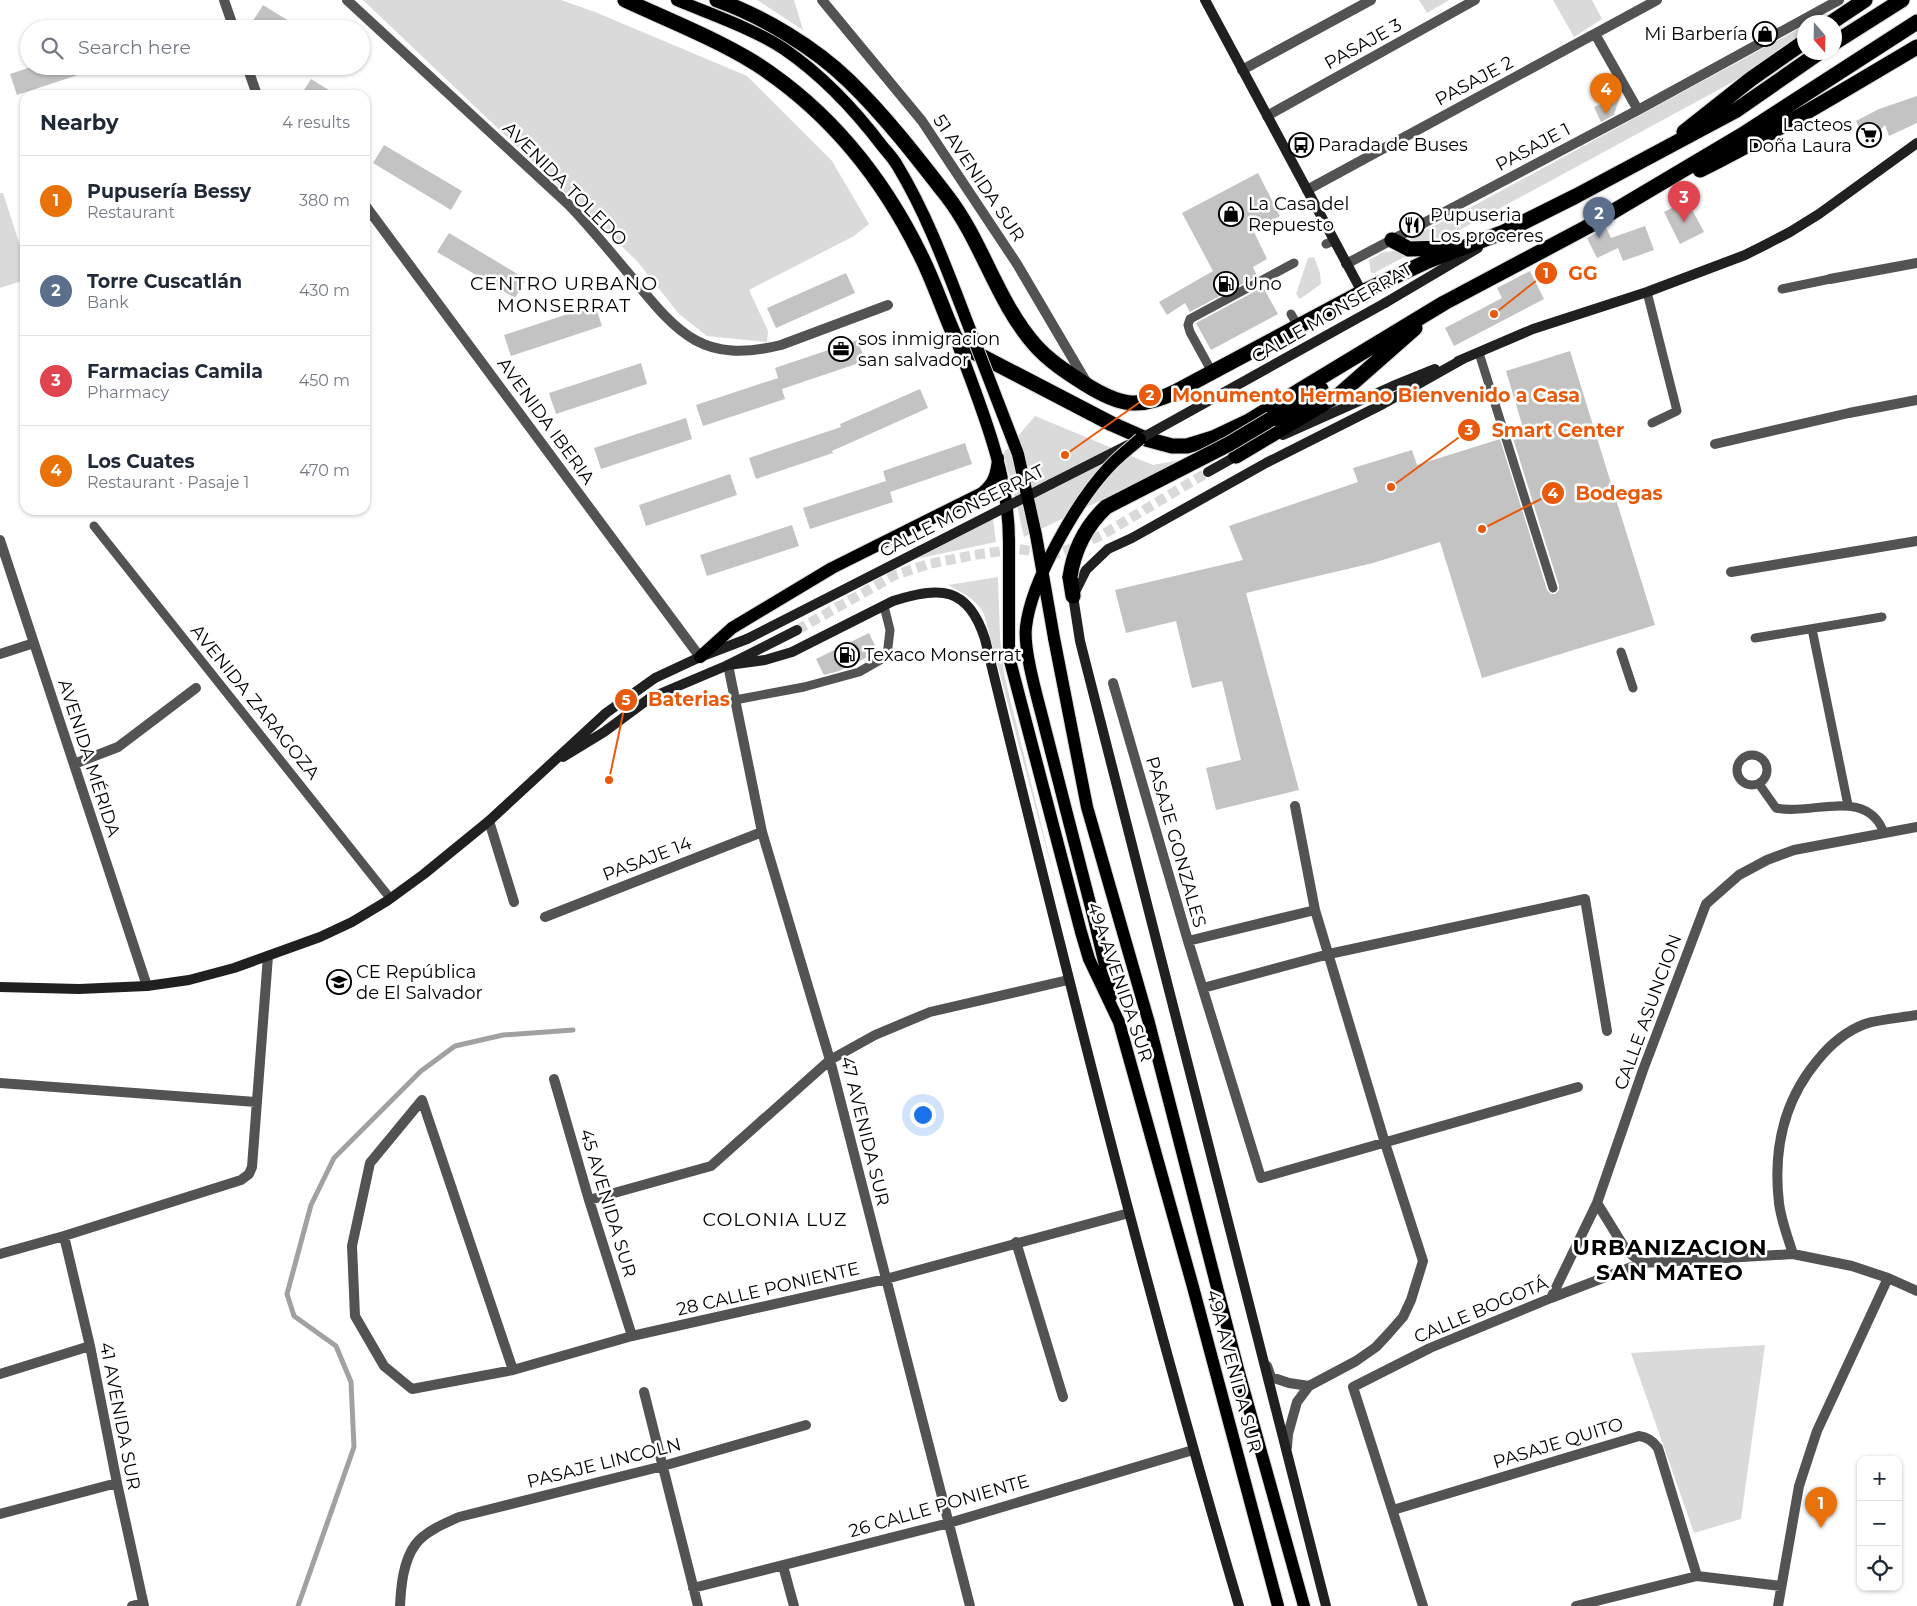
<!DOCTYPE html>
<html lang="en">
<head>
<meta charset="utf-8">
<style>
	:root { --surface:#fff; --page:#f2f2f3; --text:#1f2937; --muted:#747a83; --line:#e0e1e3; --accent:#d93025 }
	body { margin:0; font-family:Montserrat,sans-serif; background:var(--page); color:var(--text) }
	.controls { position:absolute; right:15px; bottom:15px; display:grid; overflow:hidden; border-radius:10px; box-shadow:0 1px 4px #0004 }
	.controls button { width:45px; height:45px; display:grid; place-items:center; padding:0; border:0; border-bottom:1px solid var(--line); background:var(--surface); color:var(--text); font:25px sans-serif }
	.compass { position:absolute; left:1797px; top:15px; width:45px; height:45px; border-radius:50%; background:var(--surface); box-shadow:0 1px 4px #0004; rotate:160deg }
	.you { position:absolute; left:922px; top:1114px; width:18px; height:18px; margin:-12px; border:4px solid #fff; border-radius:50%; background:#1a73e8; box-shadow:0 0 0 8px #1a73e833 }
	.badge { display:grid; place-items:center; width:32px; height:32px; border-radius:50%; background:var(--accent); color:#fff; font-size:16px; font-weight:700 }
	.pin { position:absolute; translate:-50% -41px; filter:drop-shadow(0 1px 2px #0008) }
	.pin::after { content:''; position:absolute; top:26px; width:18px; height:15px; background:inherit; clip-path:polygon(0 0,100% 0,50% 100%) }
	.list { margin:0; padding:0; list-style:none }
	h2 { display:flex; justify-content:space-between; align-items:center; height:65px; margin:0; padding:0 20px; font-size:21px }
	h2 small { font-size:16px; font-weight:400; color:var(--muted) }
	.list li { display:grid; grid-template-columns:32px 1fr auto; gap:15px; align-items:center; box-sizing:border-box; height:90px; padding:0 20px; border-top:1px solid var(--line) }
	.list b { display:block; font-size:19px; white-space:nowrap }
	.list p { margin:0; font-size:16px; white-space:nowrap; color:var(--muted) }
	.list em { font-size:16px; font-style:normal; color:var(--muted) }
	.icon { flex:none; width:28px; height:28px; fill:none; stroke:currentColor; stroke-width:2; stroke-linecap:round; stroke-linejoin:round }
	.map { position:relative; flex:none; width:1917px; height:1606px; overflow:hidden }
	.search { position:absolute; background:var(--surface); box-shadow:0 1px 4px #0004; left:20px; top:20px; width:350px; height:55px; display:flex; align-items:center; gap:12px; box-sizing:border-box; padding:0 18px; border-radius:28px; color:var(--muted); font-size:19px }
	.panel { position:absolute; background:var(--surface); box-shadow:0 1px 4px #0004; left:20px; top:90px; width:350px; height:425px; border-radius:15px }
	.map>svg:first-child { display:block }
	.green { fill:#dadada }
	.lines { fill:none; stroke-linecap:round; stroke-linejoin:round }
	.stream { stroke:#a1a1a1; stroke-width:5 }
	.building { fill:#c3c3c3 }
	.secondary-tunnel { stroke:#d9d9d9; stroke-width:10; stroke-dasharray:10 5; stroke-linecap:butt }
	.primary-casing { stroke:#dbdbdb; stroke-width:14 }
	.highway-casing { stroke:#dbdbdb; stroke-width:17 }
	.lane { stroke:#535353; stroke-width:9 }
	.street { stroke:#535353; stroke-width:10 }
	.secondary { stroke:#202020; stroke-width:10 }
	.primary { stroke:#000; stroke-width:12 }
	.highway { stroke:#000; stroke-width:15 }
	.primary-bridge-casing { stroke:#dbdbdb; stroke-width:14; stroke-linecap:butt }
	.highway-bridge-casing { stroke:#dbdbdb; stroke-width:17; stroke-linecap:butt }
	.secondary-bridge { stroke:#202020; stroke-width:10 }
	.primary-bridge { stroke:#000; stroke-width:12 }
	.highway-bridge { stroke:#000; stroke-width:15 }
	.labels { text-anchor:middle; stroke-width:5; stroke-linejoin:round; paint-order:stroke }
	.poi-label { font-size:18px; fill:#000; stroke:#fff; text-anchor:start }
	.street-label { font-size:18px; fill:#000; stroke:#fff }
	.neighbourhood-label { font-size:19px; letter-spacing:1px; fill:#000; stroke:#fff }
	.district-label { font-size:22px; font-weight:bold; letter-spacing:1px; fill:#000; stroke:#fff }
	.leader { fill:none; stroke:#e8590c; stroke-width:2 }
	.callout-dot { fill:#e8590c; stroke:#fff; stroke-width:2 }
	.mark-label { font-size:15px; text-anchor:middle; font-weight:bold; fill:#fff }
	.callout-label { font-size:19px; text-anchor:middle; font-weight:bold; fill:#e8590c; stroke:#fff; stroke-width:5; stroke-linejoin:round; paint-order:stroke }
</style>
</head>
<body>
<div class="map">
<svg width="1917" height="1606" viewBox="0 0 1917 1606">
	<rect width="100%" height="100%" fill="#fff"/>
	<path class="green" d="M363 0H561L595 12 747 76 832 161 869 224 854 236 749 290 768 331 767 342 707 336 679 314 637 261Z
		M757 0H794L803 30Z
		M1419 0H1449L1427 13Z
		M1553 0H1592L1602 19 1574 37Z
		M1804 26V38L1731 83 1443 239 1428 242 1410 240 1412 237 1477 204Z
		M0 193H3L25 261V280L0 288Z
		M1393 251 1407 252 1408 255 1374 273H1371L1369 260 1384 252Z
		M1314 257 1320 273 1321 284 1300 299 1296 294 1308 258Z
		M1035 416 1153 465 1190 458 1024 537 1014 493 1003 454Z
		M993 519 996 542 916 559Z
		M998 577 1000 637 1004 674 1059 896 984 614C976 599 963 593 948 585Z
		M1765 1345 1741 1519 1694 1533 1631 1353Z"/>
	<g class="lines">
		<path class="stream" d="M298 1606 354 1447 351 1382 336 1346 294 1316 287 1294 311 1205 334 1158 421 1071 455 1046 503 1035 573 1030"/>
	</g>
	<path class="building" d="M263 5 302 29H259L251 24Z
		M34 66H95L96 69 17 95 10 74Z
		M311 79 337 95H301Z
		M1620 96 1614 115 1601 122 1594 107Z
		M1917 96V123L1889 136 1885 125 1867 145 1856 121 1879 109Z
		M384 145 462 191 451 210 373 163Z
		M1258 173 1280 216 1253 230 1267 259 1253 267 1257 276 1190 312 1185 303 1167 315 1159 302 1213 271 1182 213Z
		M1687 200 1704 232 1680 244 1664 212Z
		M1645 226 1654 250 1623 261 1618 248 1597 258 1587 238 1606 227 1611 238Z
		M449 233 526 279 515 298 437 252Z
		M1530 271 1544 299 1454 346 1445 328 1502 298 1497 288Z
		M846 273 855 293 776 328 767 308Z
		M1263 287 1278 314 1211 350 1196 323Z
		M595 305 602 326 511 356 504 335Z
		M858 340 865 361 782 389 785 399 703 426 696 405 778 378 775 368Z
		M1570 351 1655 625 1482 678 1440 542 1373 563 1246 593 1299 790 1216 810 1206 768 1241 760 1222 681 1192 688 1176 621 1126 633 1115 590 1243 560 1229 526 1358 482 1353 468 1412 450 1417 465 1500 439 1547 590 1551 594H1555L1559 590V586L1512 435 1524 431 1506 371Z
		M641 363 647 384 556 414 549 393Z
		M920 389 928 408 832 451 833 453 756 479 749 458 841 427 840 424Z
		M686 418 692 439 601 469 594 448Z
		M965 443 972 464 890 492 893 502 810 529 803 508 886 481 883 471Z
		M730 474 737 495 646 526 639 505Z
		M792 525 799 546 707 576 700 555Z
		M869 633 878 652 839 671 824 675 816 659Z"/>
	<g class="lines">
		<path class="secondary-tunnel" d="M797 630 895 575 929 564 974 555 1017 549 1056 554 1070 549 1102 535 1208 472"/>
		<defs>
			<path id="primary" d="M677 0C710 14 754 29 784 49 822 75 855 110 883 147 888 153 893 158 897 165 931 221 952 284 976 345
				M956 339C980 406 1009 470 1009 542
				M1009 596V657L1081 932 1089 959 1119 1022 1193 1287 1278 1606
				M1054 638 1087 807 1149 1023 1238 1369 1304 1606
				M700 657 732 628 832 568 982 493C994 484 997 473 998 458
				M1095 923 1112 995"/>
			<path id="highway" d="M625 0C668 20 714 38 755 63 828 110 883 178 921 256 934 282 943 310 955 337L964 347 1112 424 1146 439 1172 446H1187L1213 438 1249 421 1444 303 1587 227 1742 135 1917 22
				M717 0C762 16 814 47 849 81 885 116 916 156 947 196 982 241 997 302 1035 345 1049 361 1068 373 1085 384 1120 406 1140 410 1177 391L1362 292 1428 261 1504 232 1576 196 1735 111 1820 52
				M1832 22 1865 0
				M1834 43 1902 0
				M1684 132 1751 79 1804 42
				M1700 170C1774 133 1846 89 1917 47
				M1392 240 1409 249 1448 248
				M1271 419 1321 389
				M1236 456 1340 394 1415 328
				M1070 577 1073 596"/>
		</defs>
		<use href="#primary" class="primary-casing"/>
		<use href="#highway" class="highway-casing"/>
		<path class="lane" d="M1326 244 1333 241
			M1782 289 1830 279
			M1647 292 1677 411 1652 423
			M1291 314 1298 326
			M1479 353 1553 588
			M1212 372 1190 332 1188 325 1190 319 1294 263
			M94 526 390 898
			M1812 629 1848 805
			M1755 638 1882 617
			M1621 652 1633 688
			M735 700 804 687 859 672 887 656 890 630 884 606
			M1737 770a15 15 0 1 1 30 0a15 15 0 1 1-30 0Z
			M1759 784 1776 808C1811 816 1867 786 1884 833"/>
		<path class="street" d="M224 0 234 29
			M347 0 569 205C592 229 612 254 634 280 679 335 704 364 781 345L888 305
			M822 0 922 121 1017 264 1087 383
			M1595 34 1638 110
			M247 66 257 95
			M1242 70 1371 0
			M1267 116 1475 0
			M1307 190 1657 0
			M365 205 700 657
			M1346 264 1638 110 1839 0
			M1830 279 1917 263
			M1715 444 1849 413 1917 400
			M0 540 147 986
			M1731 572 1917 541
			M0 654 34 643
			M728 665 762 832 830 1060 970 1606
			M1113 683 1188 941 1261 1178 1578 1087
			M74 764 118 747 196 688
			M489 821 514 902
			M545 917 762 832
			M1188 941 1315 910
			M1203 988 1329 954 1585 899 1607 1031
			M554 1079 589 1200 632 1336
			M0 1083 257 1102
			M422 1100 370 1163 352 1246 355 1316 384 1366 412 1389 513 1370 632 1336 886 1279 1129 1213
			M422 1100 513 1370
			M589 1200 711 1166 830 1060 875 1035 930 1012 1068 980
			M1597 1203 1626 1250 1642 1263
			M64 1236 90 1346 117 1483 144 1606
			M1016 1242 1063 1397
			M0 1254 64 1236 241 1180 249 1174 252 1167 268 956
			M1793 1254C1788 1238 1781 1220 1779 1203 1773 1151 1783 1102 1817 1061 1829 1046 1846 1031 1865 1024 1880 1019 1900 1018 1917 1015
			M1551 1298 1597 1203 1643 1070 1706 904 1739 875 1767 860 1794 850 1917 827
			M1267 1366 1271 1377 1289 1383 1309 1386
			M0 1374 90 1346
			M644 1392 698 1606
			M1287 1447 1288 1434 1297 1402 1309 1386 1356 1361 1376 1347 1389 1333 1403 1317 1411 1300 1423 1261 1385 1143 1315 910 1295 806
			M1393 1510 1639 1436C1648 1437 1653 1441 1658 1448L1697 1576
			M0 1514 117 1483
			M783 1566 794 1606
			M693 1588 949 1523 1193 1450
			M132 1606 143 1603
			M400 1606C401 1586 403 1562 415 1545 424 1532 445 1523 459 1517L663 1466 806 1425
			M1423 1606 1353 1387 1430 1348 1551 1298 1642 1263 1793 1254 1852 1266 1888 1278 1917 1291
			M1576 1606 1697 1576 1781 1586
			M1778 1606 1799 1486 1817 1431 1888 1278"/>
		<path class="secondary" d="M1205 0 1362 292
			M1385 303 1478 248
			M1458 361 1533 329 1647 292 1745 255 1765 245 1790 232 1819 214 1917 143
			M1283 435 1393 386 1435 369
			M1208 472 1240 454
			M1051 484 1128 445
			M728 665 765 660 792 652 893 601C940 586 968 586 985 639 1064 963 1144 1286 1239 1606
			M563 757 604 732 650 698 728 665 797 630
			M0 987 79 989 147 986 189 980 234 968 320 937 352 922 387 901 424 874 489 821 606 713 655 678 700 657 747 639
			M1326 1606 1080 641 1073 596 1086 570 1108 549 1132 538 1266 463 1383 404 1463 359"/>
		<use href="#primary" class="primary"/>
		<use href="#highway" class="highway"/>
		<defs>
			<path id="primary-bridge" d="M976 345 1018 454 1036 535 1054 638
				M1009 596V542
				M1095 923C1078 858 1062 793 1045 728 1039 703 1023 651 1026 627 1031 581 1077 501 1109 467 1118 457 1130 448 1140 439"/>
			<path id="highway-bridge" d="M1070 577C1074 549 1086 526 1106 507L1229 444 1271 419"/>
		</defs>
		<use href="#primary-bridge" class="primary-bridge-casing"/>
		<use href="#highway-bridge" class="highway-bridge-casing"/>
		<path class="secondary-bridge" d="M1140 439 1385 303
			M747 639 1051 484"/>
		<use href="#primary-bridge" class="primary-bridge"/>
		<use href="#highway-bridge" class="highway-bridge"/>
	</g>
	<defs>
		<symbol id="shop-ring" viewBox="-11 -11 22 22"><circle r="9.5" fill="#fff" stroke="#000" stroke-width="1.5"/><path d="M-5-2.5h2.3a2.7 3.5 0 0 1 5.4 0H5L5.5 6h-11ZM-1.5-2.5h3a1.5 2.3 0 0 0-3 0Z" fill="#000"/></symbol>
		<symbol id="supermarket-ring" viewBox="-11 -11 22 22"><circle r="9.5" fill="#fff" stroke="#000" stroke-width="1.5"/><path d="M-6-5.5h2.5l.6 2H6L4.5 2H-2.5L-4.4-4H-6ZM-1.5 3.2a1.3 1.3 0 1 0 .1 0ZM3 3.2a1.3 1.3 0 1 0 .1 0Z" fill="#000"/></symbol>
		<symbol id="bus-ring" viewBox="-11 -11 22 22"><circle r="9.5" fill="#fff" stroke="#000" stroke-width="1.5"/><path d="M-5-6H5V4H4V6H2V4H-2V6H-4V4H-5ZM-3.5-4V0h7V-4ZM-3.5 1.2v1.5H-2V1.2ZM2 1.2v1.5H3.5V1.2Z" fill="#000"/></symbol>
		<symbol id="restaurant-ring" viewBox="-11 -11 22 22"><circle r="9.5" fill="#fff" stroke="#000" stroke-width="1.5"/><path d="M-5-6h1v4h1v-4h1v4h1v-4h1v5L-1.5 .5V6h-2V.5L-5-1ZM5-6V6H3V1.5H1.5Q1.5-4 5-6Z" fill="#000"/></symbol>
		<symbol id="fuel-ring" viewBox="-11 -11 22 22"><circle r="9.5" fill="#fff" stroke="#000" stroke-width="1.5"/><path d="M-5.5-6h7V0h2V4h1.3V-2.5L3-4.5l.8-.8L6-3V5H2.5V1h-1V6h-7ZM-4.2-4.7v3.2H.2V-4.7Z" fill="#000"/></symbol>
		<symbol id="office-ring" viewBox="-11 -11 22 22"><circle r="9.5" fill="#fff" stroke="#000" stroke-width="1.5"/><path d="M-6-3h4V-5.5h4V-3h4V5H-6ZM-1-4.5V-3h2v-1.5ZM-6 0V1H6V0Z" fill="#000"/></symbol>
		<symbol id="school-ring" viewBox="-11 -11 22 22"><circle r="9.5" fill="#fff" stroke="#000" stroke-width="1.5"/><path d="M0-5L7-2L0 1L-7-2ZM-4 1L0 2.5L4 1V4Q0 6-4 4Z" fill="#000"/></symbol>
	</defs>
	<g fill-rule="evenodd">
		<use href="#shop-ring" x="1751" y="20" width="28" height="28"/>
		<use href="#supermarket-ring" x="1855" y="121" width="28" height="28"/>
		<use href="#bus-ring" x="1287" y="131" width="28" height="28"/>
		<use href="#shop-ring" x="1217" y="200" width="28" height="28"/>
		<use href="#restaurant-ring" x="1398" y="211" width="28" height="28"/>
		<use href="#fuel-ring" x="1212" y="270" width="28" height="28"/>
		<use href="#office-ring" x="827" y="335" width="28" height="28"/>
		<use href="#fuel-ring" x="833" y="641" width="28" height="28"/>
		<use href="#school-ring" x="325" y="968" width="28" height="28"/>
	</g>
	<g class="labels">
		<g class="poi-label">
			<text x="1748" y="40" text-anchor="end">Mi Barbería</text>
			<text x="1852" y="131" text-anchor="end">Lacteos<tspan x="1852" dy="21">Doña Laura</tspan></text>
			<text x="1318" y="151">Parada de Buses</text>
			<text x="1248" y="210">La Casa del<tspan x="1248" dy="21">Repuesto</tspan></text>
			<text x="1430" y="221">Pupuseria<tspan x="1430" dy="21">Los proceres</tspan></text>
			<text x="1244" y="290">Uno</text>
			<text x="858" y="345">sos inmigracion<tspan x="858" dy="21">san salvador</tspan></text>
			<text x="864" y="661">Texaco Monserrat</text>
			<text x="356" y="978">CE República<tspan x="356" dy="21">de El Salvador</tspan></text>
		</g>
		<g class="street-label">
			<text transform="translate(1363 44) rotate(-29)" y="6">PASAJE 3</text>
			<text transform="translate(1474 81) rotate(-28)" y="6">PASAJE 2</text>
			<text transform="translate(1533 147) rotate(-28)" y="6">PASAJE 1</text>
			<text transform="translate(979 178) rotate(56)" y="6">51 AVENIDA SUR</text>
			<text transform="translate(565 184) rotate(45)" y="6">AVENIDA TOLEDO</text>
			<text transform="translate(1332 313) rotate(-30)" y="6">CALLE MONSERRAT</text>
			<text transform="translate(546 421) rotate(54)" y="6">AVENIDA IBERIA</text>
			<text transform="translate(962 511) rotate(-27)" y="6">CALLE MONSERRAT</text>
			<text transform="translate(255 702) rotate(51)" y="6">AVENIDA ZARAGOZA</text>
			<text transform="translate(89 758) rotate(72)" y="6">AVENIDA MÉRIDA</text>
			<text transform="translate(1176 842) rotate(74)" y="6">PASAJE GONZALES</text>
			<text transform="translate(647 859) rotate(-21)" y="6">PASAJE 14</text>
			<text transform="translate(1120 982) rotate(71)" y="6">49A AVENIDA SUR</text>
			<text transform="translate(1648 1012) rotate(-70)" y="6">CALLE ASUNCION</text>
			<text transform="translate(865 1131) rotate(76)" y="6">47 AVENIDA SUR</text>
			<text transform="translate(608 1203) rotate(73)" y="6">45 AVENIDA SUR</text>
			<text transform="translate(768 1289) rotate(-13)" y="6">28 CALLE PONIENTE</text>
			<text transform="translate(1481 1310) rotate(-23)" y="6">CALLE BOGOTÁ</text>
			<text transform="translate(1234 1371) rotate(75)" y="6">49A AVENIDA SUR</text>
			<text transform="translate(120 1416) rotate(79)" y="6">41 AVENIDA SUR</text>
			<text transform="translate(1558 1443) rotate(-17)" y="6">PASAJE QUITO</text>
			<text transform="translate(604 1463) rotate(-14)" y="6">PASAJE LINCOLN</text>
			<text transform="translate(939 1506) rotate(-16)" y="6">26 CALLE PONIENTE</text>
		</g>
		<g class="neighbourhood-label">
			<text x="564" y="290">CENTRO URBANO<tspan x="564" dy="22">MONSERRAT</tspan></text>
			<text x="775" y="1226">COLONIA LUZ</text>
		</g>
		<g class="district-label">
			<text x="1670" y="1255">URBANIZACION<tspan x="1670" dy="25">SAN MATEO</tspan></text>
		</g>
	</g>
	<path class="leader" d="M1494 314L1546 273M1065 455L1150 395M1391 487L1469 430M1482 529L1553 493M609 780L626 700"/>
	<g class="callout-dot">
		<circle cx="1494" cy="314" r="5"/>
		<circle cx="1065" cy="455" r="5"/>
		<circle cx="1391" cy="487" r="5"/>
		<circle cx="1482" cy="529" r="5"/>
		<circle cx="609" cy="780" r="5"/>
		<circle cx="1546" cy="273" r="12"/>
		<circle cx="1150" cy="395" r="12"/>
		<circle cx="1469" cy="430" r="12"/>
		<circle cx="1553" cy="493" r="12"/>
		<circle cx="626" cy="700" r="12"/>
	</g>
	<g class="mark-label">
		<text x="1546" y="278">1</text>
		<text x="1150" y="400">2</text>
		<text x="1469" y="435">3</text>
		<text x="1553" y="498">4</text>
		<text x="626" y="705">5</text>
	</g>
	<g class="callout-label">
		<text x="1583" y="280">GG</text>
		<text x="1376" y="402">Monumento Hermano Bienvenido a Casa</text>
		<text x="1558" y="437">Smart Center</text>
		<text x="1619" y="500">Bodegas</text>
		<text x="689" y="706">Baterias</text>
	</g>
</svg>
<div class="controls">
<button>+</button>
<button>−</button>
<button><svg class="icon" aria-label="locate" viewBox="0 0 24 24"><circle cx="12" cy="12" r="6"/><path d="M12 2v4M12 18v4M2 12h4M18 12h4"/></svg></button>
</div>
<svg class="compass" viewBox="-18 -18 36 36"><path d="M0-13l5 13h-10z" fill="#e53935"/><path d="M0 13l5-13h-10z" fill="#747a83"/></svg>
<div class="you"></div>
<div class="pin badge" style="left:1821px;top:1528px;background:#e8710a">1</div>
<div class="pin badge" style="left:1599px;top:238px;background:#5c6f8a">2</div>
<div class="pin badge" style="left:1684px;top:222px;background:#e0444e">3</div>
<div class="pin badge" style="left:1606px;top:114px;background:#e8710a">4</div>
<div class="search"><svg class="icon" aria-label="search" viewBox="0 0 24 24"><circle cx="10" cy="10" r="6"/><path d="M15 15l6 6"/></svg>Search here</div>
<section class="panel">
<h2>Nearby<small>4 results</small></h2>
<ul class="list">
<li><span class="badge" style="background:#e8710a">1</span><div><b>Pupusería Bessy</b><p>Restaurant</p></div><em>380 m</em></li>
<li><span class="badge" style="background:#5c6f8a">2</span><div><b>Torre Cuscatlán</b><p>Bank</p></div><em>430 m</em></li>
<li><span class="badge" style="background:#e0444e">3</span><div><b>Farmacias Camila</b><p>Pharmacy</p></div><em>450 m</em></li>
<li><span class="badge" style="background:#e8710a">4</span><div><b>Los Cuates</b><p>Restaurant · Pasaje 1</p></div><em>470 m</em></li>
</ul>
</section>
</div>
</body>
</html>
